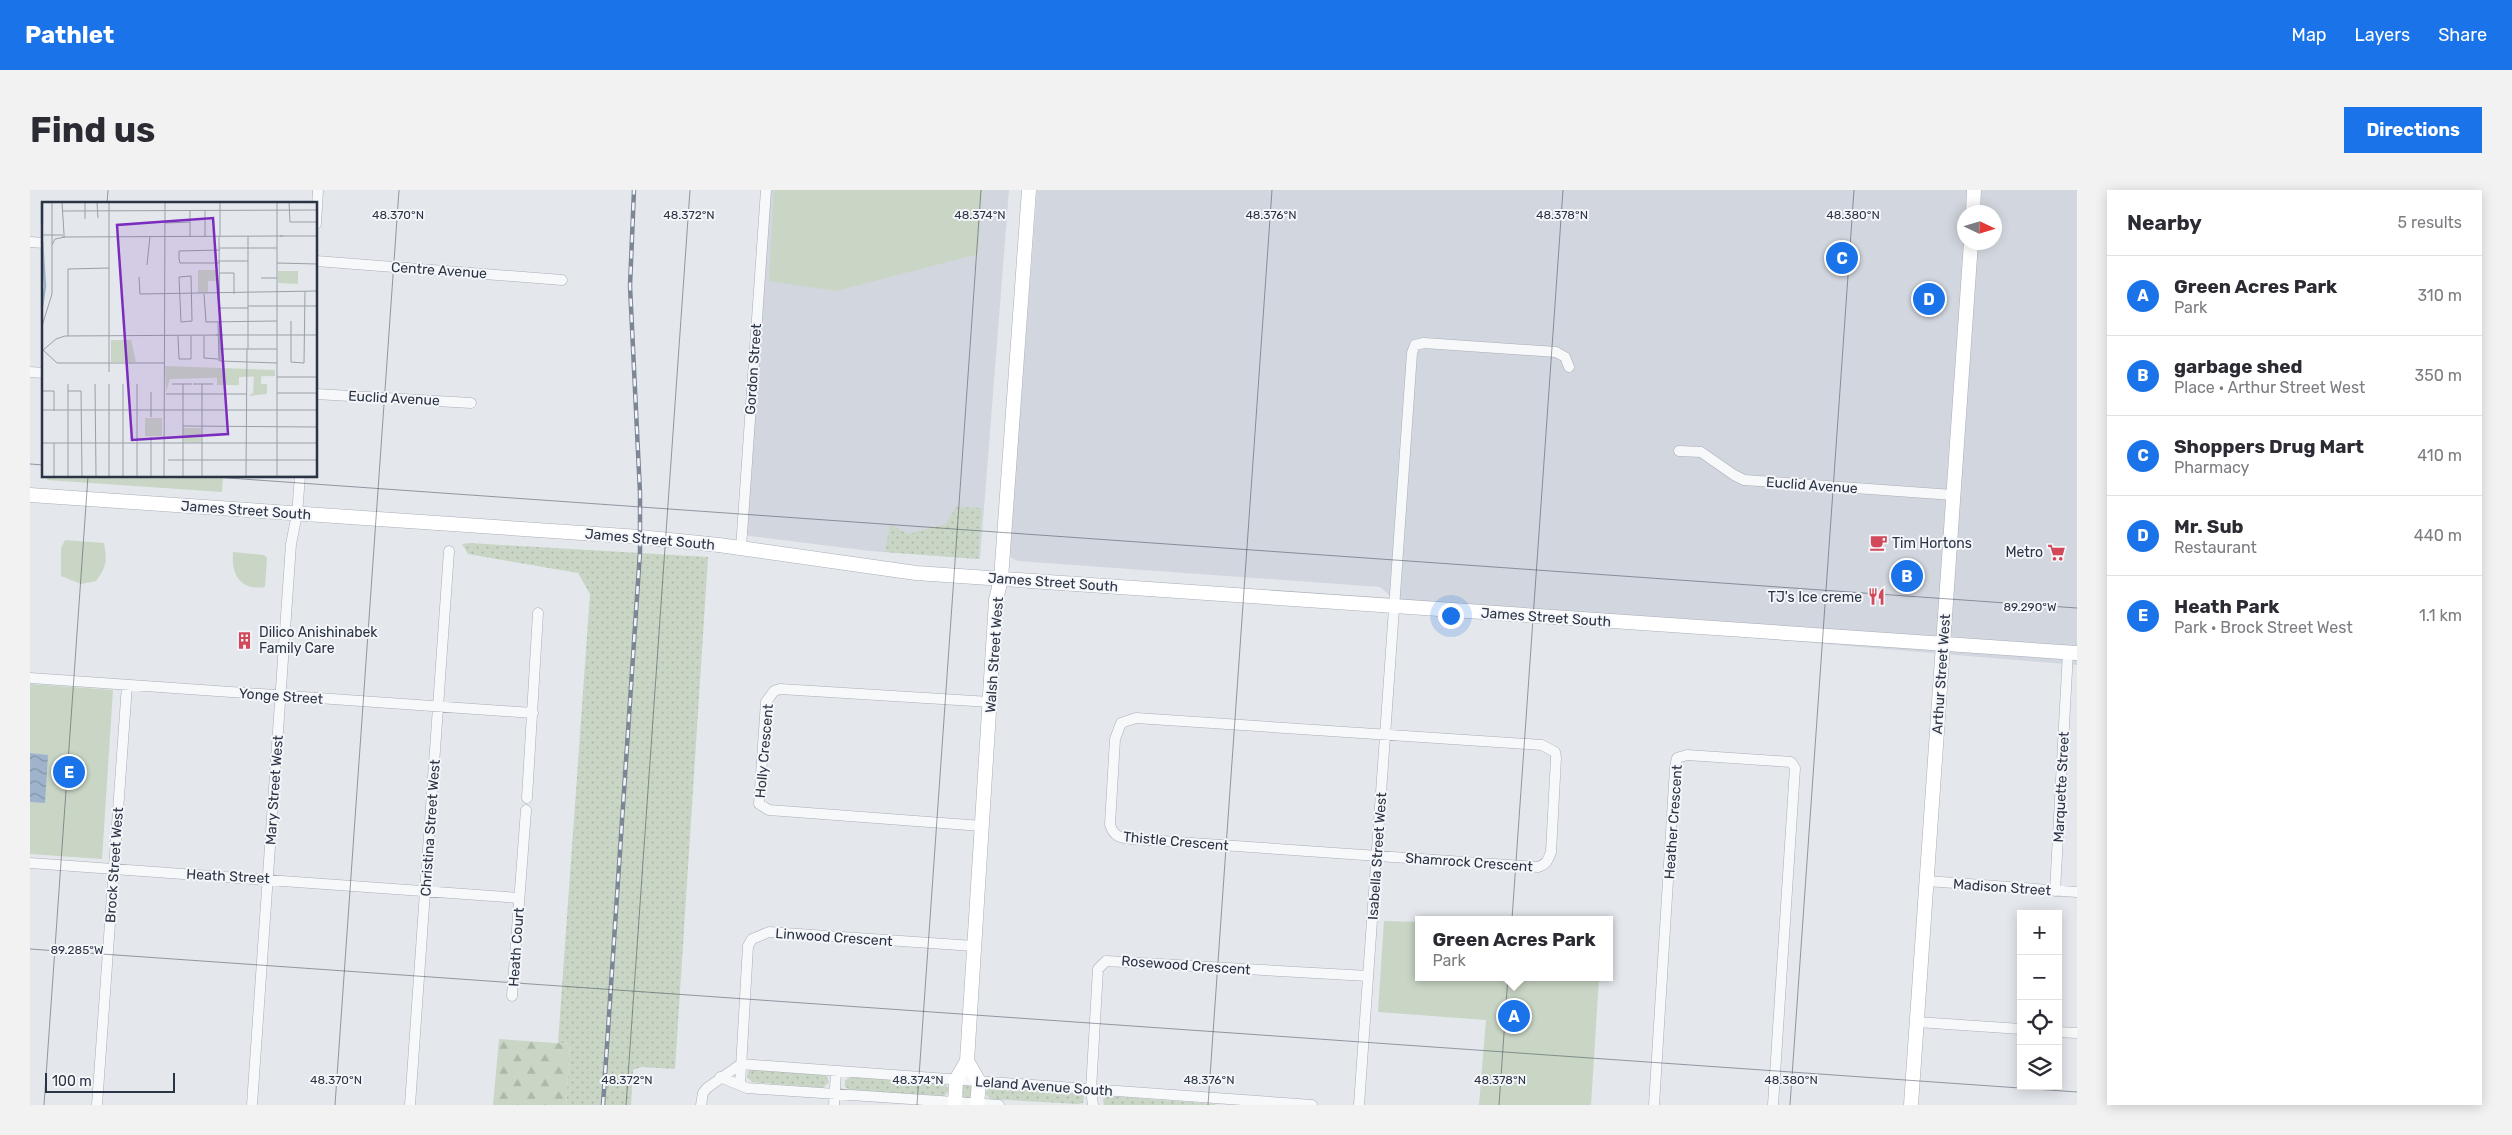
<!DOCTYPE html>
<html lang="en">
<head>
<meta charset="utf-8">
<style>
	:root { --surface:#fff; --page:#f2f2f3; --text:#2b2b33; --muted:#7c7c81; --line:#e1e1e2; --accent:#1a73e8 }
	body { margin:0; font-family:Rubik,sans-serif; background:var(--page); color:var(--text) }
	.controls { position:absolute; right:15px; bottom:15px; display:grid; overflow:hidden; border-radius:0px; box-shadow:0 2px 12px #0003 }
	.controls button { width:45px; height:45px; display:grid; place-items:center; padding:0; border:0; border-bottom:1px solid var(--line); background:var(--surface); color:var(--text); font:25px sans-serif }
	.compass { position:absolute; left:1927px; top:15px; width:45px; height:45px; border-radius:50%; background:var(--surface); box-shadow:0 2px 12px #0003; rotate:94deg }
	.scale { position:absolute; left:15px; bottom:12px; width:130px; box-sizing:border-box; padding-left:5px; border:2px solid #2b3445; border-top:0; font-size:14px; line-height:18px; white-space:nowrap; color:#2b3445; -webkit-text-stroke:4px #f4f6f9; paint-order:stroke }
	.you { position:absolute; left:1420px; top:425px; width:18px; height:18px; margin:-12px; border:4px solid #fff; border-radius:50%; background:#1a73e8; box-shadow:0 0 0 8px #1a73e833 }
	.badge { display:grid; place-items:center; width:32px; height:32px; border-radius:50%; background:var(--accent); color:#fff; font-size:16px; font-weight:700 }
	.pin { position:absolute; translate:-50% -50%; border:2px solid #fff; box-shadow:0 1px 5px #0006 }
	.popup { position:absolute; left:1385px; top:726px; width:198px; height:65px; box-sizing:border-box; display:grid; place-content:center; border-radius:0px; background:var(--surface); filter:drop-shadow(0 1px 4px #0005); font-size:16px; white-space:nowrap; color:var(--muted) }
	.popup b { font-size:19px; color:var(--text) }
	.popup::after { content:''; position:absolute; left:50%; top:100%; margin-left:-10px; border:10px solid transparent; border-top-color:var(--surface) }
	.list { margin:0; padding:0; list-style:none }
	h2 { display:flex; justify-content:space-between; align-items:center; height:65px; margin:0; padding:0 20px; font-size:21px }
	h2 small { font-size:16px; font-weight:400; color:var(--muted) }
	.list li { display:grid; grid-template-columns:32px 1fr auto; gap:15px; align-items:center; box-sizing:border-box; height:80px; padding:0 20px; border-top:1px solid var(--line) }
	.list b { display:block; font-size:19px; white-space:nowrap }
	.list p { margin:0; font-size:16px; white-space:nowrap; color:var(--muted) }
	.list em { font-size:16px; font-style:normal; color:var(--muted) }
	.icon { flex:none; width:28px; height:28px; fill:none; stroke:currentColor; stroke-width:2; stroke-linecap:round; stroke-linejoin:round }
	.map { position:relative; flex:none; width:2047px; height:915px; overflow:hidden; border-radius:0px }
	header { display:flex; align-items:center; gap:30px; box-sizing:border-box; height:70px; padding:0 25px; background:var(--accent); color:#fff }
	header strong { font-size:24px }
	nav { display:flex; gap:28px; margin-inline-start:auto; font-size:18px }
	.intro { display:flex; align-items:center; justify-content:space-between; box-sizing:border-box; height:120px; padding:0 30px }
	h1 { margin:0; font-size:35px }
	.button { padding:12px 22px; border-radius:0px; background:var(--accent); color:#fff; font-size:18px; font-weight:700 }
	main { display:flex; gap:30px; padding:0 30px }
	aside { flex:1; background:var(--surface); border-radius:0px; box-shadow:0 2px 12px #0003 }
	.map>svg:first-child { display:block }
	.built { fill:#d2d6de; fill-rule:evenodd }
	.grass { fill:url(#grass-dots) }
	.forest { fill:url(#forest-firs) }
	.park { fill:#c9d6c5 }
	.water { fill:url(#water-waves) }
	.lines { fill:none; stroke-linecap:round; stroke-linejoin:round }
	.street-casing { stroke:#a9aeb7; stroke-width:11 }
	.secondary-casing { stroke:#a9aeb7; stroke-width:15 }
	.street { stroke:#f7f8fa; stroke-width:10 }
	.secondary { stroke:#fff; stroke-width:14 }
	.rail-casing { stroke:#7d8696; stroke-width:4.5 }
	.rail { stroke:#f4f6f9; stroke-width:2.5; stroke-dasharray:8; stroke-linecap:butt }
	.ticks { fill:none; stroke:#2b3445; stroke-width:1; stroke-opacity:0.45 }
	.labels { text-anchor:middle; stroke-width:4; stroke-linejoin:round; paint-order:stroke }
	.street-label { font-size:14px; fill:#2b3445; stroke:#f4f6f9 }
	.poi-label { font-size:14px; fill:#2b3445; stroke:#f4f6f9; text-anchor:start }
	.inset-river { fill:none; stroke:#9fb4cc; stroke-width:2.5 }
	.inset-road { fill:none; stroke:#9a9fa9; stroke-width:1 }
	.view { fill:#7b2cbf; fill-opacity:0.15; stroke:#7b2cbf; stroke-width:2.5 }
	.inset-edge { fill:none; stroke:#2b3445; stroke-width:2.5 }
	.ticks-label { font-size:12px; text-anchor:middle; fill:#2b3445; stroke:#f4f6f9; stroke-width:4; stroke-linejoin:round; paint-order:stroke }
</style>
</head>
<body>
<header>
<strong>Pathlet</strong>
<nav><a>Map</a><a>Layers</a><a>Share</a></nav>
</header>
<div class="intro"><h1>Find us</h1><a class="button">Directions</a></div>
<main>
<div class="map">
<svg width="2047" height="915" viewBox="0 0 2047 915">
	<defs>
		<pattern id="grass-dots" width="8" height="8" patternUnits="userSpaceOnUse" patternTransform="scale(1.25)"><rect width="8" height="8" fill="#c9d6c5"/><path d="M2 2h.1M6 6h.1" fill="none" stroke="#adb8ab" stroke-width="1.8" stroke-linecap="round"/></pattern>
		<pattern id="forest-firs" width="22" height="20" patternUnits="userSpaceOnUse" patternTransform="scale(1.25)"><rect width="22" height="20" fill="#c9d6c5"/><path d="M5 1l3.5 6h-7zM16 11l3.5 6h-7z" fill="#adb8ab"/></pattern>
		<pattern id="water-waves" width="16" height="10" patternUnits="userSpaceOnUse" patternTransform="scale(1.25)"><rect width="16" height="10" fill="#9fb4cc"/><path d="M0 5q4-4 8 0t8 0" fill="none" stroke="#8293a7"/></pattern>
	</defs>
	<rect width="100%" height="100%" fill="#e4e7ec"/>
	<path class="built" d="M740 0H979L950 369 840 361 719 346 716 342Z
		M1007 0H2047V475L1376 419 1350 397 988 371 981 368 980 357ZM1934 22H1964V52H1934Z"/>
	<path class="grass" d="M926 317 952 318 948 369 855 362 860 334 878 344 916 334Z
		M439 353 678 367 645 879 611 877 603 880 601 915H536L540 854 528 853 560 404 548 383 438 364 432 354Z
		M723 879 793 884 797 887 799 892 793 898 722 892 717 887 718 881Z
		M822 887 915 893 919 901 914 906 821 900 815 897V890Z
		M941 894 945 898 941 909 931 907 932 895Z
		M960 897 1050 904 1054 906 1053 913 1048 914 960 909 955 903Z
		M1078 906 1184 914 1186 915H1074L1073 909Z"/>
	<path class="forest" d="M469 849 540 854 536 915H463Z"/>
	<path class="park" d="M744 0H952L948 64 806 101 739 91Z
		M17 286H193L192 302 17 290Z
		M35 350 74 353C77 369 77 377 66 391L51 394 31 386V358Z
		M203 362 234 365 237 368 235 397C210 401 201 384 203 362Z
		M0 494 83 500 72 669 0 664Z
		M1354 731 1389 732V787H1569L1561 915H1449L1456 830 1348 822Z"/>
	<path class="water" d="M0 563 18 565 15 613 0 612Z"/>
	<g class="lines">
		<defs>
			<path id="street" d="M286 34 288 0
				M0 52 14 53
				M286 71 532 90
				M0 182 14 183
				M286 204 441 213
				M1649 261 1671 262 1704 285 1714 290 1923 305
				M711 358 736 0
				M0 488 503 523
				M1106 528 1512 555 1525 562 1526 568 1521 662C1518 670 1517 674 1508 677L1103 649C1091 648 1083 647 1080 634L1085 549 1091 533Z
				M497 608 508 423
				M952 636 739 620 729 614 736 512 744 501 750 499 960 512
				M0 673 489 708
				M1897 691 2047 702
				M2025 701 2038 462
				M482 806 496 620
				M1887 832 1991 839
				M2028 842 2047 843
				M690 887 717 898 969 915
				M710 895 718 756 722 749 739 742 944 756
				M67 915 97 495
				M222 915 261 354 267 324 270 286
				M380 915 419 361
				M671 915 673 903 677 898 711 874 1282 915
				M804 915 806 881
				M1063 915 1061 900 1068 779 1076 771 1338 786
				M1329 915 1382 163 1385 155 1394 153 1526 162 1535 167 1539 177
				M1624 915 1645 578 1647 568 1657 565 1761 572 1765 578 1743 915"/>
			<path id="secondary" d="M1943 22 1944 0
				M0 305 610 347 689 355 886 383 2047 463
				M937 871 949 892 947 915
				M925 915 926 890 937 871 966 410 971 389 999 0
				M1881 915 1941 52"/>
		</defs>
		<use href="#street" class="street-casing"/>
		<use href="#secondary" class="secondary-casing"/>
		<use href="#street" class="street"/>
		<use href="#secondary" class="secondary"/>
		<defs>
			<path id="rail" d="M573 915 610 362V303L600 96 604 0"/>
		</defs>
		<use href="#rail" class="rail-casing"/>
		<use href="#rail" class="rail"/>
	</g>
	<path class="ticks" d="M77 14 78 0M0 274 14 275M170 286 2047 418M0 759 2047 902M14 915 58 286M305 915 369 0M596 915 660 0M887 915 951 0M1178 915 1242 0M1469 915 1533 0M1760 915 1824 0"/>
	<defs>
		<symbol id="cafe-bare" viewBox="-9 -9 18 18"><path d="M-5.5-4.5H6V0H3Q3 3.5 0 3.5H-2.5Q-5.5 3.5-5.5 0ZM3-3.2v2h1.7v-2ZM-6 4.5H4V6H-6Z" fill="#d1495b" stroke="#f4f6f9" stroke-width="2.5" paint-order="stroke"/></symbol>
		<symbol id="supermarket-bare" viewBox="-9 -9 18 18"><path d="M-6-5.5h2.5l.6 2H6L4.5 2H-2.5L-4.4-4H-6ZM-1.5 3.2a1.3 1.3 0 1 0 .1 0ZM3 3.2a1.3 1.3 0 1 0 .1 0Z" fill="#d1495b" stroke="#f4f6f9" stroke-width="2.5" paint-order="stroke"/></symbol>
		<symbol id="restaurant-bare" viewBox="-9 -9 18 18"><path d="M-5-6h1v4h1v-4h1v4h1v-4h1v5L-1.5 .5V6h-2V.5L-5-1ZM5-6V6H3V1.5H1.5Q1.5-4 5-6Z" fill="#d1495b" stroke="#f4f6f9" stroke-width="2.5" paint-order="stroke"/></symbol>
		<symbol id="building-bare" viewBox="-9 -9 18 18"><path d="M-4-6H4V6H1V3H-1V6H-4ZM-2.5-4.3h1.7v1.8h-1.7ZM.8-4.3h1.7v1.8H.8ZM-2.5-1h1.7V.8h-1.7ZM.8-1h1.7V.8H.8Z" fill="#d1495b" stroke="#f4f6f9" stroke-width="2.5" paint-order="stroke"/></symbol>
	</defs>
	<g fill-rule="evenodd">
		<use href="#cafe-bare" x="1836" y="340" width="25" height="25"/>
		<use href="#supermarket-bare" x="2014" y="350" width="25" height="25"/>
		<use href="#restaurant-bare" x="1834" y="394" width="25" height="25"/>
		<use href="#building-bare" x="202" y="438" width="25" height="25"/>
	</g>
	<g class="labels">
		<g class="street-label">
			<text transform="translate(409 80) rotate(4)" y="5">Centre Avenue</text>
			<text transform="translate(723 179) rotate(-86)" y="5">Gordon Street</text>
			<text transform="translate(364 208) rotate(3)" y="5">Euclid Avenue</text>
			<text transform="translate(1782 295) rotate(4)" y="5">Euclid Avenue</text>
			<text transform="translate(216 320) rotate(4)" y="5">James Street South</text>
			<text transform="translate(620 349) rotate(5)" y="5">James Street South</text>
			<text transform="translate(1023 392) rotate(4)" y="5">James Street South</text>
			<text transform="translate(1516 427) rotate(4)" y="5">James Street South</text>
			<text transform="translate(964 465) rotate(-86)" y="5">Walsh Street West</text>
			<text transform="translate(1911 484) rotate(-86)" y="5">Arthur Street West</text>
			<text transform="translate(251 506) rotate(4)" y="5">Yonge Street</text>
			<text transform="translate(734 561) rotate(-85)" y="5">Holly Crescent</text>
			<text transform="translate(2031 597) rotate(-87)" y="5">Marquette Street</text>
			<text transform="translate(244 600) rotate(-86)" y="5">Mary Street West</text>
			<text transform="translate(1643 632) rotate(-86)" y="5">Heather Crescent</text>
			<text transform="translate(400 638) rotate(-86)" y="5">Christina Street West</text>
			<text transform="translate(1146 651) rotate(5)" y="5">Thistle Crescent</text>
			<text transform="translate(1347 666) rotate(-86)" y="5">Isabella Street West</text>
			<text transform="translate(1439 672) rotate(4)" y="5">Shamrock Crescent</text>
			<text transform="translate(84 675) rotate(-86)" y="5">Brock Street West</text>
			<text transform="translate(198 686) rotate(3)" y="5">Heath Street</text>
			<text transform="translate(1972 697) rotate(4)" y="5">Madison Street</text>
			<text transform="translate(804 747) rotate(4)" y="5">Linwood Crescent</text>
			<text transform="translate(486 757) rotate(-86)" y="5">Heath Court</text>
			<text transform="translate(1156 775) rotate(4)" y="5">Rosewood Crescent</text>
			<text transform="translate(1014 896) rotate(4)" y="5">Leland Avenue South</text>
		</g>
		<g class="poi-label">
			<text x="1862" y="358">Tim Hortons</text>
			<text x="2013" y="367" text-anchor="end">Metro</text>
			<text x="1832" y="412" text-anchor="end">TJ's Ice creme</text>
			<text x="229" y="447">Dilico Anishinabek<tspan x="229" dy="16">Family Care</tspan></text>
		</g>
	</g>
	<g transform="translate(12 12)">
		<rect width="275" height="275" fill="#e4e7ec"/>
		<path d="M123 164 233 168V174L128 177 124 190Z" fill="#c9d6c5"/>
		<path d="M175 175H197V183H175Z" fill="#c9d6c5"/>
		<path d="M156 68H175V79H166V91H156ZM236 69H256V82L236 81ZM69 138H89L94 160H69ZM212 174H219V182H225V192L206 194 211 191ZM103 216H120V234H103ZM141 226H159V241L142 240Z" fill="#c9d6c5"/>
		<path class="inset-river" d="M0 22V0M0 105 3 84 0 39"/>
		<path class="inset-road" d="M20 0 22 32M55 0 56 16M67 0V170M235 0V274M247 0 248 20H275M43 1V17M148 8V34M163 8V34M20 9 275 8M123 21 148 20M0 33H23M177 34 178 159M178 34V0M206 34V147M238 34H275M20 35 241 34M10 43 13 37 23 35M177 46H235M178 48 137 49V57L138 61H178M176 59H206M235 61 275 62M105 63 108 34M177 71H192V92M149 74 150 119 139 120 137 75ZM97 75 98 92 275 89M219 76H235M162 92 164 120 235 119M206 104H275M177 106H206M249 119V160L262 161 263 89M176 120 177 159M0 124 10 92V0M181 133H275M26 134V67L67 66M136 134 137 157H149V134M162 134V156L176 157M178 147H235M1 148 15 161H122M0 149 14 137 23 134 181 133H174M178 159 235 161M235 175H275M26 182V275M53 182 54 274M67 182V274M81 182V274M130 182H150M151 182H171M160 182V275M0 189H12V209M26 189H39L40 275M109 190V215M235 191H275M124 192H205M0 208H275M141 224 275 225M109 235V274M0 241H275M126 258H275M122 274 123 0M141 274V182M204 274 205 147M0 275 275 274M12 275V241M95 275V182"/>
		<path class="view" d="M171 16 186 232 90 238 75 23Z"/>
		<rect width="275" height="275" class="inset-edge"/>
	</g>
	<g class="ticks-label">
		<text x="368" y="29">48.370°N</text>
		<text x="659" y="29">48.372°N</text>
		<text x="950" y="29">48.374°N</text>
		<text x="1241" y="29">48.376°N</text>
		<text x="1532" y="29">48.378°N</text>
		<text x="1823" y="29">48.380°N</text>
		<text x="2000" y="421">89.290°W</text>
		<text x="47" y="764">89.285°W</text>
		<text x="306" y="894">48.370°N</text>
		<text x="597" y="894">48.372°N</text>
		<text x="888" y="894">48.374°N</text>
		<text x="1179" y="894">48.376°N</text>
		<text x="1470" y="894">48.378°N</text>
		<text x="1761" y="894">48.380°N</text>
	</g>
</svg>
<div class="controls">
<button>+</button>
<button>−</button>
<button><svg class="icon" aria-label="locate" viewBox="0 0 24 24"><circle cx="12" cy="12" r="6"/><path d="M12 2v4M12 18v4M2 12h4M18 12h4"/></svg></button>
<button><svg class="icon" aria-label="layers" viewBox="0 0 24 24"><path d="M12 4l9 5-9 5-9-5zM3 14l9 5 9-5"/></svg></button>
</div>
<svg class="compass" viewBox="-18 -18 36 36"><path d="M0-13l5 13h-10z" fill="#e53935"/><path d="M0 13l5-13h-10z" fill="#7c7c81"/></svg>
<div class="scale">100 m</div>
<div class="you"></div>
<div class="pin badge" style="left:1484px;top:826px">A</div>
<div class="popup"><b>Green Acres Park</b>Park</div>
<div class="pin badge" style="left:1877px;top:386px">B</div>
<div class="pin badge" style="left:1812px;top:68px">C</div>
<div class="pin badge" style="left:1899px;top:109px">D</div>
<div class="pin badge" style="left:39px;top:582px">E</div>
</div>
<aside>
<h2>Nearby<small>5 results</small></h2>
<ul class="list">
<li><span class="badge">A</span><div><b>Green Acres Park</b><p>Park</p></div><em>310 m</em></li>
<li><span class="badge">B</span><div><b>garbage shed</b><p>Place · Arthur Street West</p></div><em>350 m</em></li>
<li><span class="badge">C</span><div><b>Shoppers Drug Mart</b><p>Pharmacy</p></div><em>410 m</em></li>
<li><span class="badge">D</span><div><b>Mr. Sub</b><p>Restaurant</p></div><em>440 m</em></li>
<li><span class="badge">E</span><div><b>Heath Park</b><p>Park · Brock Street West</p></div><em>1.1 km</em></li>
</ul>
</aside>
</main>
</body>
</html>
